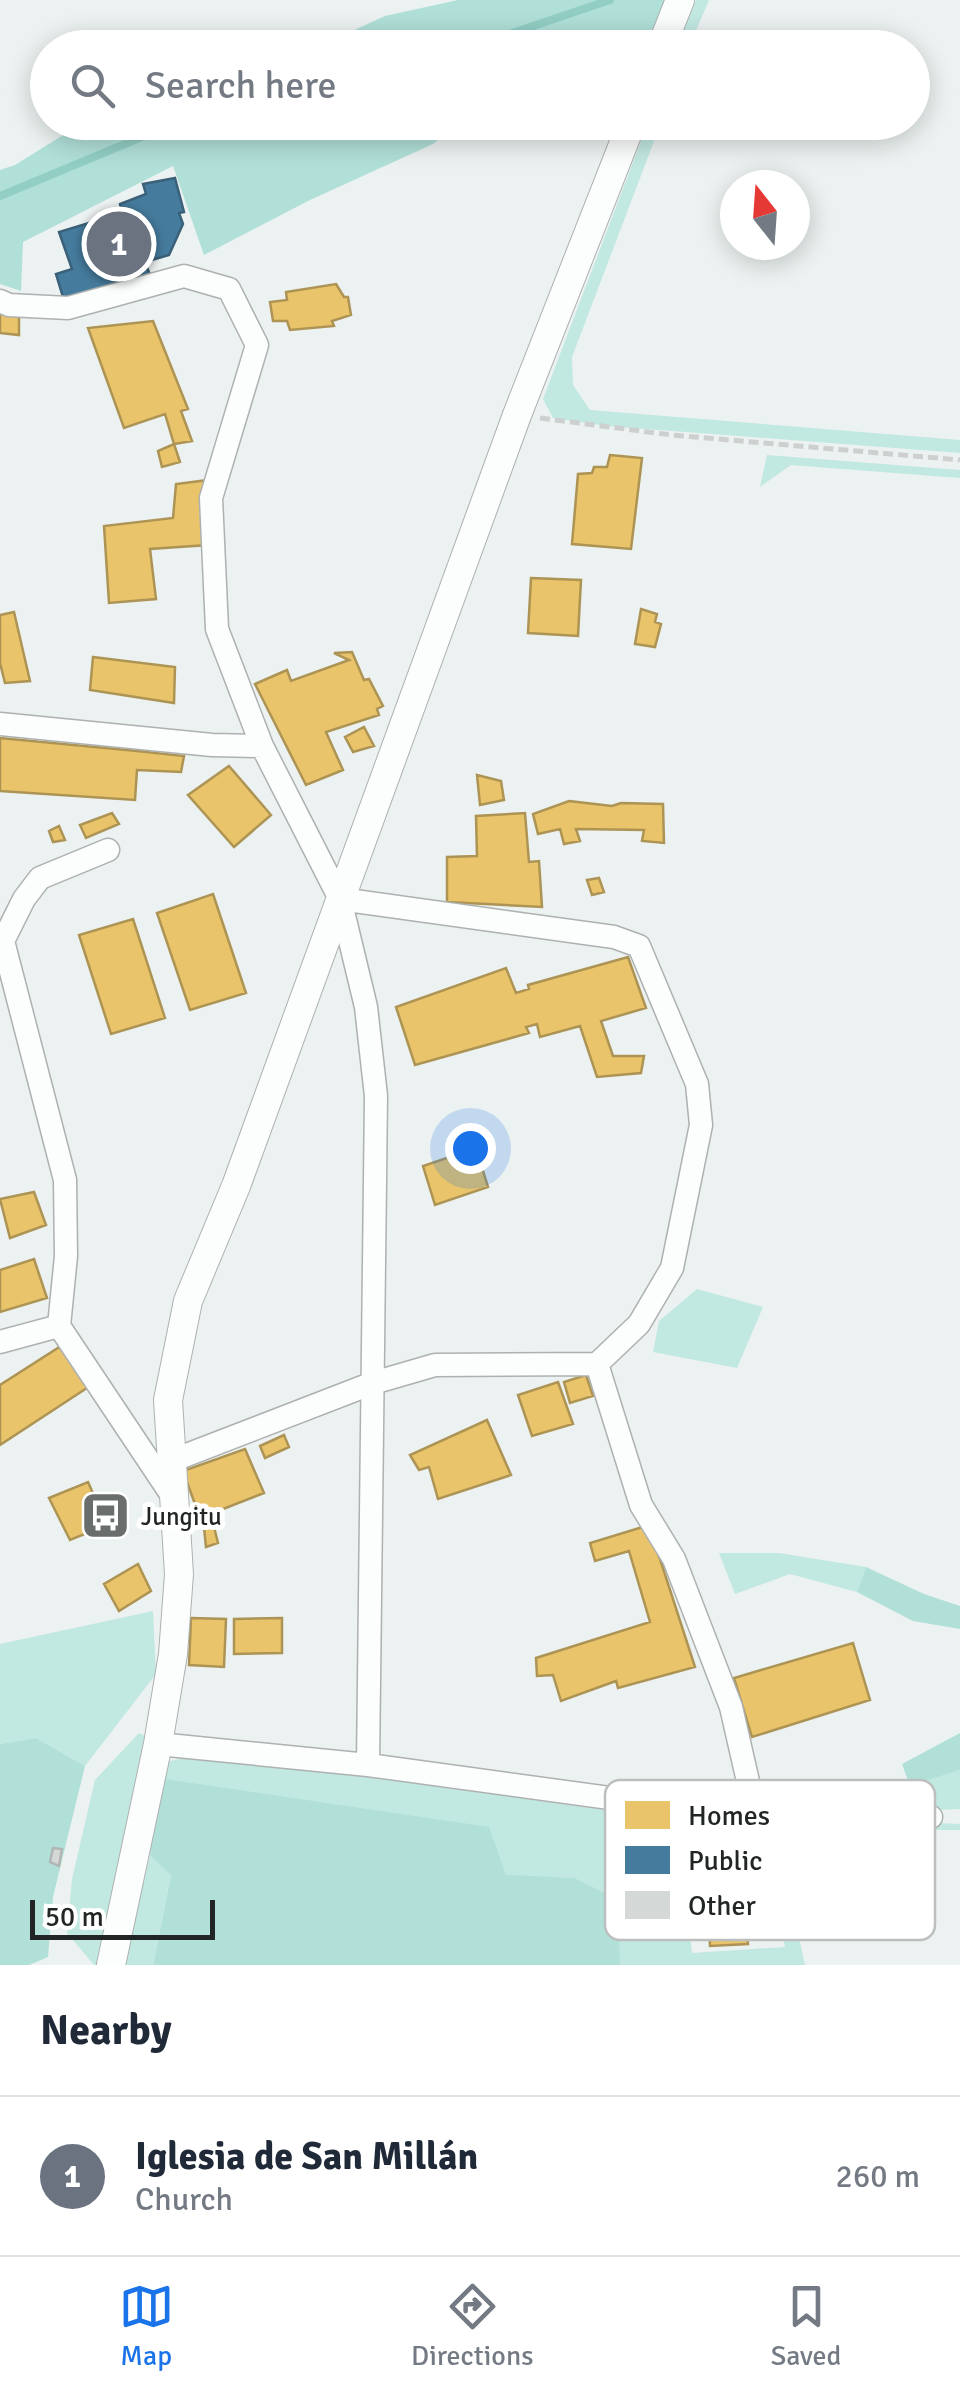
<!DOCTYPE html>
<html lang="en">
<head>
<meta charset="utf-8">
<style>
	:root { --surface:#fff; --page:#f6f6f7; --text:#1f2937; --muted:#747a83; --line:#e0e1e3; --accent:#1a73e8 }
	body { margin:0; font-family:Signika,sans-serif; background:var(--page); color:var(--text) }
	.compass { position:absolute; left:720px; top:170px; width:90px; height:90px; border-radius:50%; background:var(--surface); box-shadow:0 5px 25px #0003; rotate:343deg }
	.scale { position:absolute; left:30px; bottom:25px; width:185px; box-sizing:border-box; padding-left:10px; border:5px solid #222525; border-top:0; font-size:28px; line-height:35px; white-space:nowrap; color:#222525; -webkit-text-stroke:8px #fff; paint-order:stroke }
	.you { position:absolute; left:470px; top:1148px; width:35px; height:35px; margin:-25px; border:8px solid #fff; border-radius:50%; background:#1a73e8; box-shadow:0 0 0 15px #1a73e833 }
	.badge { display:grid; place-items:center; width:65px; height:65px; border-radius:50%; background:var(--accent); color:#fff; font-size:32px; font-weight:700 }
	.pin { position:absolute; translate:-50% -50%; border:5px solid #fff; box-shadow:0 2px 10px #0006 }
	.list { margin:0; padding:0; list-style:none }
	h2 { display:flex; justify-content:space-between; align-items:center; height:130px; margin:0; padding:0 40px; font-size:42px }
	h2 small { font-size:32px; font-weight:400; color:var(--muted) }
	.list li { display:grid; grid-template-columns:65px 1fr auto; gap:30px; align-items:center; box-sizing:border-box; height:160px; padding:0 40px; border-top:2px solid var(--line) }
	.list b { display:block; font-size:38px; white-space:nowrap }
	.list p { margin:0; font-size:32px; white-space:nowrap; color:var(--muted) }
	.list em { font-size:32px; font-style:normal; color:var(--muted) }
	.icon { flex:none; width:55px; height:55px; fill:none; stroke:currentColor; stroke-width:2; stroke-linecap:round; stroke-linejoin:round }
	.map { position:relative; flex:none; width:960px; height:1965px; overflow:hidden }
	.search { position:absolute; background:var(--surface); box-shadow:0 5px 25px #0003; left:30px; right:30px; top:30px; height:110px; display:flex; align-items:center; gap:25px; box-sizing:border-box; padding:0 35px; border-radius:55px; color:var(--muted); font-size:38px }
	.sheet { height:290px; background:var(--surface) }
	nav { display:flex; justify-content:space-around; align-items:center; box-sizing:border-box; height:140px; border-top:2px solid var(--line); background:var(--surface); font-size:28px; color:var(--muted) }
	nav a { display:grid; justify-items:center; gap:5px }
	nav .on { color:var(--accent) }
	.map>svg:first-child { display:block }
	.green { fill:#c1e8e1 }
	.forest { fill:#b0e0d8 }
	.homes { fill:#e9c46a; stroke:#ad9455; stroke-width:2.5 }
	.public { fill:#457b9d; stroke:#3a6179; stroke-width:2.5 }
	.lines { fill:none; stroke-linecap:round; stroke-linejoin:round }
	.stream { stroke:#92cec4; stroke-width:8 }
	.building { fill:#d4d8d7; stroke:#b1b6b4; stroke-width:2.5 }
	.minor-casing { stroke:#adb1b0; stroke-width:25 }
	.tertiary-casing { stroke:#adb1b0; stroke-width:30 }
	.path { stroke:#ced0d0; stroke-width:5; stroke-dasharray:10 5; stroke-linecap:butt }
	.minor { stroke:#fcfdfd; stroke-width:22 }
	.tertiary { stroke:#fcfdfd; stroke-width:28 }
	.labels { text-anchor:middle; stroke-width:10; stroke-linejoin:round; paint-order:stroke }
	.poi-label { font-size:25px; fill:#222525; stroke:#fff; text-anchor:start }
	.key { fill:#fff; stroke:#bdbebe; stroke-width:2.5 }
	.key-label { font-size:28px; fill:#222525 }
</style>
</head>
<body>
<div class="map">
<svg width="960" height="1965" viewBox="0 0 960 1965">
	<rect width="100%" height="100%" fill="#ecf2f1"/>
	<path class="green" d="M696 0H709L689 47H677Z
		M648 123H661L572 357 573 385 590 410 960 440V453L607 426 553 418 543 399Z
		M767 455 960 470V478L791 465 760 487Z
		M697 1289 763 1307 737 1368 653 1352 659 1321Z
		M719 1553H779L866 1567 857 1592 790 1574 735 1594Z
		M153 1611 156 1674 85 1766 36 1738 0 1744V1644Z
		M139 1733 146 1736 99 1965H94L67 1933 72 1879 95 1780Z
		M202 1754 677 1820 692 1953 785 1947 765 1844 770 1830C825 1811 902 1823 960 1824V1830H807L788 1836 779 1847 805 1965H620L619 1900 575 1878 506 1876 157 1778 170 1761Z
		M960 1770V1809L910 1811 900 1803 910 1786Z
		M150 1855 171 1874 153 1965H124Z"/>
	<path class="forest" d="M458 0H670L654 47 308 48 328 42 385 16Z
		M84 122H459V123L433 144 310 200 204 255 173 166 23 242 21 291 0 284V170L15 165Z
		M866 1567 924 1594 960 1606V1629L913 1621 857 1592Z
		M960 1733V1770L910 1786 902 1764Z
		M36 1738 85 1766 53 1897 48 1957 29 1965H0V1744Z
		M157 1778 489 1827 506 1875 575 1878 619 1900 620 1965H153L171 1875 150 1855Z"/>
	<path class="homes" d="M336 284 344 297H348L351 315 332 321 334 326 290 330 287 321H273L270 302 287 300 286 292Z
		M0 313 19 316V335L0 333Z
		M153 321 188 409 181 411 192 441 174 444 165 414 124 428 88 328Z
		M174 444 180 462 162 467 158 451Z
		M610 455 642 458 631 549 572 544 578 474 592 473 594 467H607Z
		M208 480V545L150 549 156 599 109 603 104 526 173 518 176 484Z
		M531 578 581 580 578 636 528 633Z
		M641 609 657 614 655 622 661 624 655 647 635 644Z
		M14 612 30 681 5 683 0 663V615Z
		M352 652 364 680 369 679 383 706 377 709 379 715 326 732 343 770 306 785 255 684 287 670 291 681 349 660 334 653Z
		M93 657 175 667 174 703 90 690Z
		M364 727 374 746 353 752 345 737Z
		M0 738 137 751 184 756 181 772 137 770 135 800 0 791Z
		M229 766 271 815 234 847 188 795Z
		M477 775 501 781 504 800 480 805Z
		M569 801 612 806 621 803 663 804 664 843 642 841 644 830 576 829 580 841 564 844 560 829 538 834 533 814Z
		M112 813 119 824 86 838 80 825Z
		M525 813 529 862 539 861 542 907 447 902V857L477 856 476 816Z
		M59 826 65 840 53 842 49 831Z
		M599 878 604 892 592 895 587 880Z
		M213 894 246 993 190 1010 157 913Z
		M133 919 165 1018 111 1034 79 935Z
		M628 957 646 1008 601 1021 613 1056H644L641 1073 597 1077 580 1026 540 1037 537 1024 526 1027 529 1033 415 1065 396 1007 506 968 516 993 529 989 528 985Z
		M476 1148 488 1187 435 1205 423 1166Z
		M34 1192 46 1225 10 1238 0 1199Z
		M34 1259 47 1298 0 1312V1270Z
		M61 1346 90 1386 0 1445V1385Z
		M586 1375 593 1396 570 1403 564 1382Z
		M558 1382 573 1424 532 1436 518 1395Z
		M487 1420 511 1475 438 1499 429 1467 419 1470 410 1455Z
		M284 1435 289 1447 265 1458 260 1446Z
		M245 1449 264 1493 200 1518 183 1471Z
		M88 1482 107 1525 70 1540 49 1498Z
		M649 1525 695 1667 618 1688 616 1681 561 1701 553 1675 537 1676 536 1658 650 1622 629 1551 595 1561 590 1543Z
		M214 1527 218 1543 206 1547 204 1528Z
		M138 1564 151 1591 119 1611 104 1584Z
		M191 1618 226 1619 224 1667 189 1665Z
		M282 1618V1653L234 1654V1619Z
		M853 1643 870 1700 752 1737 734 1678Z
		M740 1845 748 1944 710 1946 705 1846Z"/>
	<path class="public" d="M175 178 184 212 179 213 183 224 169 255 145 262 152 280 63 297 56 274 72 269 59 232 122 213 120 204 146 194 143 184Z"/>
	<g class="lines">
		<path class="stream" d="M468 48 610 0
			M0 196 161 129 189 122"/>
	</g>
	<path class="building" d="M53 1848 62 1849 59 1866 50 1862Z"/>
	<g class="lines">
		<defs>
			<path id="minor" d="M0 301 9 305 68 308 184 276 229 289 257 345 211 498 217 629 262 746 340 899 366 1007 376 1096 368 1765
				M0 724 212 745 262 746
				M59 1326 66 1256 65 1180 3 941 24 899 40 878 108 850
				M0 1342 59 1326 173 1497
				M597 1364 641 1505 674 1559 731 1707 755 1812
				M171 1461 373 1383 435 1365 597 1364 639 1324 672 1268 701 1125 697 1084 639 946 614 937 340 899
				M158 1744 368 1765 690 1809 821 1816 931 1817"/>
			<path id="tertiary" d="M661 48 680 0
				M111 1965 158 1744 173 1654 179 1574 168 1400 188 1301 236 1186 517 415 632 122"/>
		</defs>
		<use href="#minor" class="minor-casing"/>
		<use href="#tertiary" class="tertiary-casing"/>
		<path class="path" d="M540 418 672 435 960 460"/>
		<use href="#minor" class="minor"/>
		<use href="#tertiary" class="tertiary"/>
	</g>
	<defs>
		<symbol id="bus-square" viewBox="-11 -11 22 22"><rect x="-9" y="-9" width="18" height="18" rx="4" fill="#696d6c" stroke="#fff"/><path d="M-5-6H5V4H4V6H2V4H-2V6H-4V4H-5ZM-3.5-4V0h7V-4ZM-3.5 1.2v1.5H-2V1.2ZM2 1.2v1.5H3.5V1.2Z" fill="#fff"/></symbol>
	</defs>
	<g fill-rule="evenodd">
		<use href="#bus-square" x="78" y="1488" width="55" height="55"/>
	</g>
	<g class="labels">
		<g class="poi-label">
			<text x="141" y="1525">Jungitu</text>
		</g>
	</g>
	<rect x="605" y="1780" width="330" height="160" rx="15" class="key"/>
	<rect x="625" y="1801" width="45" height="28" fill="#e9c46a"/>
	<rect x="625" y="1846" width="45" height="28" fill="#457b9d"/>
	<rect x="625" y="1891" width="45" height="28" fill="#d4d8d7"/>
	<g class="key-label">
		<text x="688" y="1825">Homes</text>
		<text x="688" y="1870">Public</text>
		<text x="688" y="1915">Other</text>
	</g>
</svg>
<svg class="compass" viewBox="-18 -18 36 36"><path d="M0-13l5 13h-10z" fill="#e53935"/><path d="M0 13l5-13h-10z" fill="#747a83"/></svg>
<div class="scale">50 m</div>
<div class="you"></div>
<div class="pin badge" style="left:119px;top:244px;background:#6b7280">1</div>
<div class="search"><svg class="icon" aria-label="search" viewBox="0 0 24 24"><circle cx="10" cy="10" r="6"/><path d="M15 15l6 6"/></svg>Search here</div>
</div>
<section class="sheet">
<h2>Nearby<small></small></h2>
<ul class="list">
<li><span class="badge" style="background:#6b7280">1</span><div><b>Iglesia de San Millán</b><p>Church</p></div><em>260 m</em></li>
</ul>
</section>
<nav>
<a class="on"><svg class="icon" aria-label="map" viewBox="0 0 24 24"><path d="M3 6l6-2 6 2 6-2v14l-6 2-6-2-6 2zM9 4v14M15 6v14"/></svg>Map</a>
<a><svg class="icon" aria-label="directions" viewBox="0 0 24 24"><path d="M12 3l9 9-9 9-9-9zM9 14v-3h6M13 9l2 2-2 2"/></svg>Directions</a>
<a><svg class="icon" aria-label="saved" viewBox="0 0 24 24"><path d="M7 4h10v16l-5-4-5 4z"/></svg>Saved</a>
</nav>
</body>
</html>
